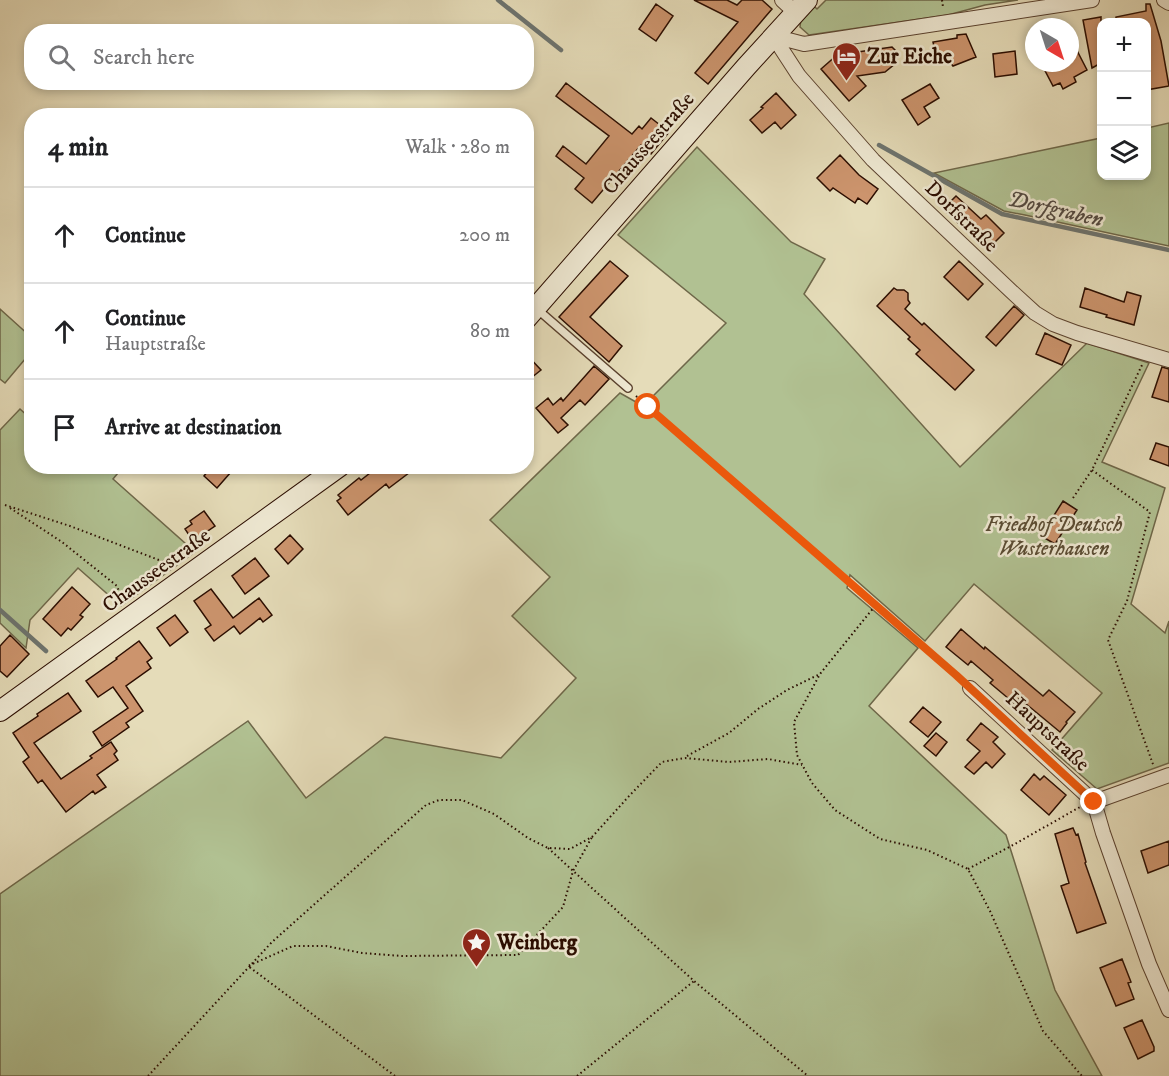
<!DOCTYPE html>
<html lang="en">
<head>
<meta charset="utf-8">
<style>
	:root { --surface:#fff; --page:#f6f6f6; --text:#202124; --muted:#757577; --line:#e0e0e0 }
	body { margin:0; font-family:"IM FELL DW Pica",serif; background:var(--page); color:var(--text) }
	.controls { position:absolute; right:18px; top:18px; display:grid; overflow:hidden; border-radius:12px; box-shadow:0 3px 9px #0003 }
	.controls button { width:54px; height:54px; display:grid; place-items:center; padding:0; border:0; border-bottom:2px solid var(--line); background:var(--surface); color:var(--text); font:30px sans-serif }
	.compass { position:absolute; left:1025px; top:18px; width:54px; height:54px; border-radius:50%; background:var(--surface); box-shadow:0 3px 9px #0003; rotate:141deg }
	.stop { position:absolute; width:18px; height:18px; margin:-14px; border:4px solid #ea580c; border-radius:50%; background:#fff }
	.stop.end { background:#ea580c; border-color:#fff; box-shadow:0 2px 6px #0008 }
	.list { margin:0; padding:0; list-style:none }
	h2 { display:flex; justify-content:space-between; align-items:center; height:78px; margin:0; padding:0 24px; font-size:26px }
	h2 small { font-size:20px; font-weight:400; color:var(--muted) }
	.list li { display:grid; grid-template-columns:39px 1fr auto; gap:18px; align-items:center; box-sizing:border-box; height:96px; padding:0 24px; border-top:2px solid var(--line) }
	.list b { display:block; font-size:22px; white-space:nowrap }
	.list p { margin:0; font-size:20px; white-space:nowrap; color:var(--muted) }
	.list em { font-size:20px; font-style:normal; color:var(--muted) }
	.icon { flex:none; width:33px; height:33px; fill:none; stroke:currentColor; stroke-width:2; stroke-linecap:round; stroke-linejoin:round }
	.map { position:relative; flex:none; width:1169px; height:1076px; overflow:hidden }
	.search { position:absolute; background:var(--surface); box-shadow:0 3px 9px #0003; left:24px; top:24px; width:510px; height:66px; display:flex; align-items:center; gap:15px; box-sizing:border-box; padding:0 21px; border-radius:24px; color:var(--muted); font-size:22px }
	.panel { position:absolute; background:var(--surface); box-shadow:0 3px 9px #0003; left:24px; top:108px; width:510px; height:366px; border-radius:24px }
	.map>svg:first-child { display:block }
	.green { fill:#b1c192; stroke:#6e6749; stroke-width:1.5 }
	.lines { fill:none; stroke-linecap:round; stroke-linejoin:round }
	.stream { stroke:#6d746f; stroke-width:4.5 }
	.building { fill:#cc946d; stroke:#2b0d00; stroke-width:1.5 }
	.lane-casing { stroke:#5a412e; stroke-width:10 }
	.street-casing { stroke:#5a412e; stroke-width:16 }
	.secondary-casing { stroke:#2b0d00; stroke-width:22 }
	.path { stroke:#2b0d00; stroke-width:2; stroke-dasharray:1.5 3; stroke-linecap:butt }
	.lane { stroke:#eee8d2; stroke-width:7 }
	.street { stroke:#eee8d2; stroke-width:14 }
	.secondary { stroke:#eee8d2; stroke-width:20 }
	.route { stroke:#ea580c; stroke-width:8 }
	.labels { text-anchor:middle; stroke-width:5; stroke-linejoin:round; paint-order:stroke }
	.poi-label { font-size:21px; font-weight:bold; fill:#2b0d00; stroke:#eee8d2; text-anchor:start }
	.street-label { font-size:21px; fill:#2b0d00; stroke:#eee8d2 }
	.park-label { font-size:21px; font-style:italic; fill:#5a4c33; stroke:#eee8d2 }
	.water-label { font-size:22px; font-style:italic; fill:#524941; stroke:#eee8d2 }
</style>
</head>
<body>
<div class="map">
<svg width="1169" height="1076" viewBox="0 0 1169 1076">
	<rect width="100%" height="100%" fill="#e5dcb9"/>
	<filter id="stains"><feTurbulence type="fractalNoise" baseFrequency=".00333" numOctaves="4"/><feColorMatrix values="0 0 0 0 .2 0 0 0 0 .09 0 0 0 0 .02 0 0 0 .5 -.17"/></filter>
	<radialGradient id="worn" r=".72"><stop offset=".6" stop-color="#630" stop-opacity="0"/><stop offset="1" stop-color="#630" stop-opacity=".3"/></radialGradient>
	<path class="green" d="M826 0H1018L985 5 948 15 809 35 800 27 801 19 814 6 817 9Z
		M1169 123V246L1025 215 1004 211 934 173 1101 138 1102 176H1146L1147 128Z
		M697 147 791 242 825 259 804 294 960 467 1087 343 1149 363 1102 462 1165 488 1131 604 1165 633 1169 621V763L1097 789 1052 750 1102 693 974 584 925 641 850 575 847 588 918 648 869 706 1006 835 1055 990 1102 1076H0V894L248 721 306 798 385 737 501 758 576 678 512 616 550 577 490 520 620 393 643 406 726 323 618 235Z
		M0 309 31 337V352L5 383 0 379Z
		M20 409 31 419 32 466 123 467 113 479 195 552 121 606 78 568 30 620 26 648 0 623V430Z"/>
	<g class="lines">
		<path class="stream" d="M498 0 561 50
			M879 145 1002 214 1169 250
			M0 610 46 651"/>
	</g>
	<path class="building" d="M694 0H727L737 5 742 0H762L772 9 708 84 695 73 738 22Z
		M656 4 673 16 656 41 639 29Z
		M1146 4H1150L1161 41 1169 86 1146 90V22H1116V17L1146 11Z
		M1101 17V63L1092 68 1083 20Z
		M966 34 976 57 953 66 950 62 938 63 933 42 957 38V35Z
		M1070 37 1087 70 1074 77 1076 82 1063 89 1060 83 1053 86 1041 63H1070Z
		M892 47 897 52 896 63 885 72 857 76 866 86 849 101 821 69 837 55Z
		M1015 51 1017 74 995 77 993 54Z
		M566 83 632 134 639 126 642 129 651 118 669 132 651 154 641 145 592 203 575 189 584 178 556 156 563 146 586 164 609 136 556 96Z
		M930 84 939 98 924 107 930 117 918 125 902 100Z
		M776 93 796 115 781 129 775 122 762 133 750 120 763 108 761 107Z
		M840 155 859 175 878 189 867 204 858 198 855 203 833 188 830 191 817 178Z
		M956 196 981 219 986 215 1004 233 992 245 964 219 959 224 943 209Z
		M610 261 628 276 590 317 622 346 609 362 559 317Z
		M959 261 983 284 968 300 944 277Z
		M894 288 897 290H904L908 293V300L910 303 905 309 922 325 924 323 974 370 955 390 916 354 920 350 908 339 910 337 877 306Z
		M1085 288 1124 302 1127 292 1141 296 1134 325 1106 317 1107 315 1080 307Z
		M1014 306 1024 315 996 346 986 337Z
		M1045 333 1071 345 1062 365 1036 354Z
		M526 354 541 370 526 382Z
		M594 366 609 379 585 405 580 400 561 418 568 425 558 433 536 408 548 398 553 405 561 398 563 401Z
		M1162 367 1169 369V402L1152 397Z
		M1156 443 1169 447V466L1150 459Z
		M212 466H225L231 472 217 488 204 476Z
		M379 466H418L389 488 386 484 348 515 337 501 341 498 338 495 359 478 361 480Z
		M1063 501 1077 510 1055 544 1041 536Z
		M204 511 215 526 193 541 185 529 192 524 190 521Z
		M290 535 303 549 288 564 275 549Z
		M255 558 269 576 245 594 232 576Z
		M72 587 90 604 80 615 83 617 71 630 68 628 61 636 43 619Z
		M211 589 233 618 259 598 272 615 263 622 260 618 240 634 234 626 214 641 205 629 211 625 194 601Z
		M175 615 188 632 170 646 157 628Z
		M961 629 984 649 985 647 1043 696 1049 690 1075 712 1066 722 1067 723 1060 732 1019 698 1015 704 990 683 993 680 971 661 968 665 946 647Z
		M10 635 29 654 7 677 0 671V646Z
		M139 641 152 658 147 662 151 668 126 686 143 711 126 723 129 727 102 746 93 732 128 708 113 687 98 697 86 681 117 659 116 658Z
		M68 693 81 711 34 743 61 779 92 758 90 756 111 742 117 751 114 754 118 760 97 775 106 787 95 794 93 791 66 812 42 780 38 783 23 762 29 757 13 733 38 716 37 714Z
		M923 707 941 722 928 737 910 722Z
		M981 723 998 737 993 742 1005 754 992 768 986 762 974 774 965 767 980 751 967 740Z
		M936 733 947 742 936 756 924 746Z
		M1034 774 1040 780 1044 776 1066 795 1049 815 1021 790Z
		M1073 828 1076 835 1078 834 1086 862 1085 863 1106 923 1077 933 1061 886 1069 883 1055 834Z
		M1169 841V865L1148 873 1141 851Z
		M1122 959 1131 982 1128 983 1134 999 1116 1006 1100 968Z
		M1142 1020 1154 1047V1051L1138 1059 1124 1028Z"/>
	<g class="lines">
		<defs>
			<path id="lane" d="M537 309 628 388"/>
			<path id="street" d="M782 0 795 12
				M1164 0 1169 3
				M773 36 799 76 873 160 1011 291 1035 313 1053 324 1077 333 1169 360
				M773 36 804 44 1092 0
				M970 688 1094 802 1103 833 1149 964 1169 1010
				M1094 802 1169 775"/>
			<path id="secondary" d="M526 319 746 67 807 0
				M0 711 340 466"/>
		</defs>
		<use href="#lane" class="lane-casing"/>
		<use href="#street" class="street-casing"/>
		<use href="#secondary" class="secondary-casing"/>
		<path class="path" d="M942 0 943 7
			M636 396 959 678
			M1092 470 1150 512 1127 601 1108 640 1154 767
			M1073 498 1092 470 1142 365
			M5 505 70 526 172 565
			M10 508 62 542 117 586 123 602
			M875 606 820 674 794 722 797 755 812 783 835 810 880 839 927 850 968 869 990 911 1043 1031 1082 1076
			M687 756 729 733 758 709 787 690 820 674
			M548 848 694 981 808 1076
			M968 869 1013 845 1080 807
			M148 1076 272 942 426 805 439 800H462L494 814 528 838 548 848 570 849 592 837 630 795 662 762 685 758 729 762 768 759 802 765
			M395 1076 248 966 293 946H326L362 953 402 956 518 955 563 907 573 871 592 837
			M577 1076 694 981"/>
		<use href="#lane" class="lane"/>
		<use href="#street" class="street"/>
		<use href="#secondary" class="secondary"/>
	</g>
	<g class="lines">
		<path class="route" d="M648 407 956 675 1094 802"/>
	</g>
	<defs>
		<symbol id="hotel-pin" viewBox="-11 -11 22 30"><path d="M0 17L-7.5 6A9.5 9.5 0 1 1 7.5 6Z" fill="#8f2418" stroke="#eee8d2"/><path d="M-6-4.5h1.5V1H6V5H4.5V3h-9V5H-6ZM-4 0a1.8 1.8 0 1 1 3.6 0ZM.5 0V-2.5h3Q6-2.5 6 0Z" fill="#fff"/></symbol>
		<symbol id="sight-pin" viewBox="-11 -11 22 30"><path d="M0 17L-7.5 6A9.5 9.5 0 1 1 7.5 6Z" fill="#8f2418" stroke="#eee8d2"/><path d="M0-6L1.8-2.2L6-1.7L2.9 1.2L3.7 5.4L0 3.3L-3.7 5.4L-2.9 1.2L-6-1.7L-1.8-2.2Z" fill="#fff"/></symbol>
	</defs>
	<g fill-rule="evenodd">
		<use href="#hotel-pin" x="830" y="40" width="33" height="45"/>
		<use href="#sight-pin" x="460" y="926" width="33" height="45"/>
	</g>
	<g class="labels">
		<g class="poi-label">
			<text x="867" y="63">Zur Eiche</text>
			<text x="497" y="949">Weinberg</text>
		</g>
		<g class="street-label">
			<text transform="translate(648 143) rotate(-49)" y="7">Chausseestraße</text>
			<text transform="translate(962 216) rotate(44)" y="7">Dorfstraße</text>
			<text transform="translate(156 570) rotate(-36)" y="7">Chausseestraße</text>
			<text transform="translate(1048 731) rotate(43)" y="7">Hauptstraße</text>
		</g>
		<g class="park-label">
			<text x="1054" y="531">Friedhof Deutsch<tspan x="1054" dy="24">Wusterhausen</tspan></text>
		</g>
		<g class="water-label">
			<text transform="translate(1056 208) rotate(13)" y="8">Dorfgraben</text>
		</g>
	</g>
	<rect width="100%" height="100%" filter="url(#stains)"/>
	<rect width="100%" height="100%" fill="url(#worn)"/>
</svg>
<div class="controls">
<button>+</button>
<button>−</button>
<button><svg class="icon" aria-label="layers" viewBox="0 0 24 24"><path d="M12 4l9 5-9 5-9-5zM3 14l9 5 9-5"/></svg></button>
</div>
<svg class="compass" viewBox="-18 -18 36 36"><path d="M0-13l5 13h-10z" fill="#e53935"/><path d="M0 13l5-13h-10z" fill="#757577"/></svg>
<div class="stop" style="left:648px;top:407px"></div>
<div class="stop end" style="left:1094px;top:802px"></div>
<div class="search"><svg class="icon" aria-label="search" viewBox="0 0 24 24"><circle cx="10" cy="10" r="6"/><path d="M15 15l6 6"/></svg>Search here</div>
<section class="panel">
<h2>4 min<small>Walk · 280 m</small></h2>
<ul class="list">
<li><svg class="icon" aria-label="ahead" viewBox="0 0 24 24"><path d="M12 20V5M6 11l6-6 6 6"/></svg><div><b>Continue</b></div><em>200 m</em></li>
<li><svg class="icon" aria-label="ahead" viewBox="0 0 24 24"><path d="M12 20V5M6 11l6-6 6 6"/></svg><div><b>Continue</b><p>Hauptstraße</p></div><em>80 m</em></li>
<li><svg class="icon" aria-label="arrive" viewBox="0 0 24 24"><path d="M6 21V4h12l-3 4 3 4H6"/></svg><div><b>Arrive at destination</b></div></li>
</ul>
</section>
</div>
</body>
</html>
